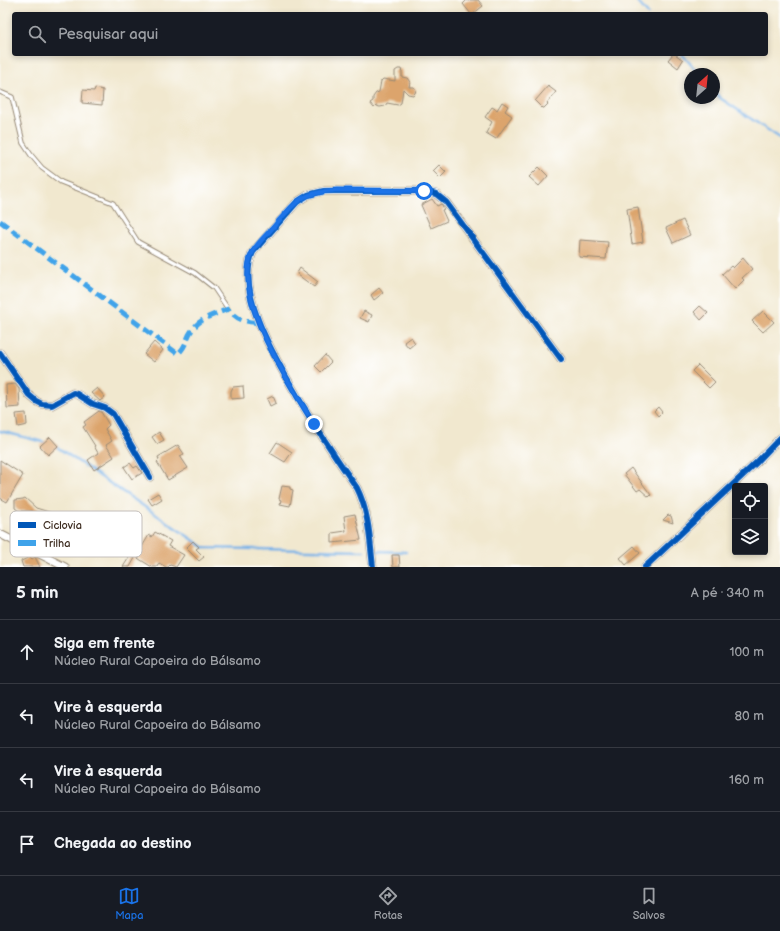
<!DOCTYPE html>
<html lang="pt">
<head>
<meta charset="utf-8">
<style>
	:root { --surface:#171b24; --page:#242831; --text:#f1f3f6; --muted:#9ea1a6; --line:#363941; --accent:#1a73e8 }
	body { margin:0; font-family:"Balsamiq Sans",sans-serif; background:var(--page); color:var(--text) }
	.controls { position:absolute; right:12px; bottom:12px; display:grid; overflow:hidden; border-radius:4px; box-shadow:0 2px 6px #0003 }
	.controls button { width:36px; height:36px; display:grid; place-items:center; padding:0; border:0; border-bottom:1px solid var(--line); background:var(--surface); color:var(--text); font:20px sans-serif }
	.compass { position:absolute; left:684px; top:68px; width:36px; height:36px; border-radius:50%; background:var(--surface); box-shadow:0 2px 6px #0003; rotate:27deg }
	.stop { position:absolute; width:12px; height:12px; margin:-9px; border:3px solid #1a73e8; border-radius:50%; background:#fff }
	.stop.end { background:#1a73e8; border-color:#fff; box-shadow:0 1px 4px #0008 }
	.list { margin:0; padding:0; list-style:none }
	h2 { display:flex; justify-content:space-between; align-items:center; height:52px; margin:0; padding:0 16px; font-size:17px }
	h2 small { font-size:13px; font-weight:400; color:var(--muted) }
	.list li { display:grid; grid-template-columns:26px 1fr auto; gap:12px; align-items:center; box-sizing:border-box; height:64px; padding:0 16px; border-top:1px solid var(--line) }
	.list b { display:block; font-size:15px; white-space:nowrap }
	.list p { margin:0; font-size:13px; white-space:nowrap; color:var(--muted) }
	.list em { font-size:13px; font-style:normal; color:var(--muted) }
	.icon { flex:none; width:22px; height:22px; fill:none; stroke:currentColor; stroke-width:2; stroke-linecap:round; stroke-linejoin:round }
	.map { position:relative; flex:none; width:780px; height:567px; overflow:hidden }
	.search { position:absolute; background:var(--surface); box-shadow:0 2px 6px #0003; left:12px; right:12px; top:12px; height:44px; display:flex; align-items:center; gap:10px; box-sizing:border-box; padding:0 14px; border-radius:4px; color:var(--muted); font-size:15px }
	.sheet { height:308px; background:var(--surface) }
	nav { display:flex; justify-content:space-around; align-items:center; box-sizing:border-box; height:56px; border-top:1px solid var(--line); background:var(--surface); font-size:11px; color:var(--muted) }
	nav a { display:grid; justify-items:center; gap:2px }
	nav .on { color:var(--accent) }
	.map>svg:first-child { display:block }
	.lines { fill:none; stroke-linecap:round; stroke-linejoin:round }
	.stream { stroke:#77b2e8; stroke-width:2.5 }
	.building { fill:#dca46c }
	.lane-casing { stroke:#968976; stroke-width:5.5 }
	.street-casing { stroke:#968976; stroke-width:9 }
	.lane { stroke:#fff; stroke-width:3.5 }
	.street { stroke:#fff; stroke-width:7 }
	.quiet { stroke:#3fa3ea; stroke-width:5; stroke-dasharray:10 5; stroke-linecap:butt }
	.cycleway-casing { stroke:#fff; stroke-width:8 }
	.cycleway { stroke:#0057b8; stroke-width:6 }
	.route { stroke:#1a73e8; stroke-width:5 }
	.key { fill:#fff; stroke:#c4bfbc; stroke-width:1 }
	.key-label { font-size:11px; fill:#3b2a1e }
</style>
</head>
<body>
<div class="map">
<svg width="780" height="567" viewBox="0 0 780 567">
	<rect width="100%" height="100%" fill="#fff"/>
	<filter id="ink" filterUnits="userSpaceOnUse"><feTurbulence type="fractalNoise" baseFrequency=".025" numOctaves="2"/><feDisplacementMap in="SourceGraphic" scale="8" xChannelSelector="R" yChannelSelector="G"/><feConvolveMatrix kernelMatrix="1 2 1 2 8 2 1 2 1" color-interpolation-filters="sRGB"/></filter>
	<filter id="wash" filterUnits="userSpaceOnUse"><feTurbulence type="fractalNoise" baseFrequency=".012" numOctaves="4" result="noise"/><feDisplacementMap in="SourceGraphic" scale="16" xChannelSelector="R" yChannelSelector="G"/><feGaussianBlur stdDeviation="0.9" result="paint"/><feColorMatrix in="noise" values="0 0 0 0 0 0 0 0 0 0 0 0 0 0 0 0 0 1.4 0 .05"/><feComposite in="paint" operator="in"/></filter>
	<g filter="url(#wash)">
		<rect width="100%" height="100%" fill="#f1e8cf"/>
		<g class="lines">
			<path class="stream" d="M636 0 648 14
				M682 54 699 74
				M714 91 720 98 780 138
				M0 431 47 443
				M54 445 205 548 364 551
				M377 551 406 552"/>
		</g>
		<g id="blocks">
			<path class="building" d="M467 0 468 1 470 0H478L483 6 473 14H471L463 4Z
				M673 54H675L683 60 678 68 668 60Z
				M398 69H401L402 72V77L407 78 410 82 409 87H414L416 90 415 93 413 95 408 94 403 89 401 103 398 105 387 103 385 106 380 107 376 106 374 108 370 103 373 101V97L376 93 379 92 381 81 383 79 395 81V71Z
				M548 86 556 92 547 103 548 104 544 108H542L535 101Z
				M95 88 103 90 102 105 82 103 83 90 94 91Z
				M502 102 508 106 505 111 512 116 496 139 486 133 492 122 485 117 492 107 497 110Z
				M439 165 446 172 440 178 433 171Z
				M539 167 548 176 539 186 529 177Z
				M432 199 437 206 441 204 442 205 444 209 442 210 447 221 431 228 421 205Z
				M638 207 643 242 632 244 627 209Z
				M683 220 690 235 673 243 666 228Z
				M580 240 608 242 606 259 579 257Z
				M743 258 752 269 742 278 744 280 735 289 722 274 731 266 733 268Z
				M300 268 318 282 314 287 298 275 297 273Z
				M379 288 383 293 374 300 371 295Z
				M700 306 708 313 701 320 694 312Z
				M364 311 372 315 369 322 360 318Z
				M763 311 774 322 763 332 752 321Z
				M411 337 415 343 409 348 404 342Z
				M154 342 163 350 154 362 144 354Z
				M325 355 331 362 321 372 315 366Z
				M698 365 715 382 709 388 692 371Z
				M15 384 19 389 20 407 7 408 6 385Z
				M243 386 244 398 231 399V391L233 387Z
				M97 388 105 397 100 401 91 393Z
				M273 396 276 403 270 406 267 399Z
				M658 407 662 412 658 416 654 411Z
				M99 411 101 412 109 425 105 429 112 441 106 445 114 457 94 470 88 460 98 453 94 446H95L83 427 86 425 84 422Z
				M26 413 27 425 18 427 16 414Z
				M159 432 164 440 157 444 152 437Z
				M50 437 58 446 48 455 40 446Z
				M277 442 292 452 285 462 270 453Z
				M178 445 184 454 180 456 188 468 168 480 157 462 159 460 158 457Z
				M0 460 23 475 7 502 0 498Z
				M130 463 134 468 137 466 142 473 132 479 124 467Z
				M631 468 651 495 649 497 640 489 637 491 624 474Z
				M282 486 290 487V489L293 490 290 506 280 504 281 500 279 499Z
				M158 493 162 499 152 505 148 499Z
				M25 498 36 508 52 513 49 523 30 517 32 511H19L15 508V500L23 499Z
				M355 514 361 540 332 543V533L346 531 344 516Z
				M668 515 671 516 673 523 663 520Z
				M155 532 171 541 168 546 184 555 176 567 170 565 168 567H166L159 563 157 567H152L136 557 149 535 152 537Z
				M193 541 199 547 196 549 204 557 199 561 186 548Z
				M634 546 640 553 626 565 620 558Z
				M392 555H399L400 567H393Z
				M130 556 135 558 130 567H123Z
				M30 557 32 559 35 557 40 567H23L21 561Z"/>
		</g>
	</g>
	<g filter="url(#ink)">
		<use href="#blocks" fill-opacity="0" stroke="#968976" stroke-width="1"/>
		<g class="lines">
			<defs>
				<path id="lane" d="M0 92 12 97 23 143 31 155 42 168 61 182 113 203 138 242 195 273 214 288 228 309"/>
				<path id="street" d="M0 353 29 395 36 401 42 404 52 405 73 393 77 394 93 404 105 408 113 414 150 477
					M0 534 65 567
					M373 567C370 541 369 512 357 488 336 458 316 428 297 396 277 361 234 293 253 252L297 202 308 195 324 191H424L436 194 446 202 561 359
					M645 567 757 462 780 438"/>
			</defs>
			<use href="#lane" class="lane-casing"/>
			<use href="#street" class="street-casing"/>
			<use href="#lane" class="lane"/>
			<use href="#street" class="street"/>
			<path class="quiet" d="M0 221 178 354C185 347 185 344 189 335 198 318 212 316 228 309 238 321 244 321 259 323"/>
			<defs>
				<path id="cycleway" d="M0 353 29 395 36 401 42 404 52 405 73 393 77 394 93 404 105 408 113 414 150 477
					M373 567C370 541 369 512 357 488 336 458 316 428 297 396 277 361 234 293 253 252L297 202 308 195 324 191H424L436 194 446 202 561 359
					M645 567 757 462 780 438"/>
			</defs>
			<use href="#cycleway" class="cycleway-casing"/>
			<use href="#cycleway" class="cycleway"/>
		</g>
	</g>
	<g class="lines" filter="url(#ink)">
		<path class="route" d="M314 424C290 384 237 306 250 258 254 245 268 234 276 224 298 199 302 193 337 190L424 191"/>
	</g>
	<rect x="10" y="511" width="132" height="46" rx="6" class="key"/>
	<rect x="18" y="522" width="18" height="6" fill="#0057b8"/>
	<rect x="18" y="540" width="18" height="6" fill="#3fa3ea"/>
	<g class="key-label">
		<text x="43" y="529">Ciclovia</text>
		<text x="43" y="547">Trilha</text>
	</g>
</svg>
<div class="controls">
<button><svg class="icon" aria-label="locate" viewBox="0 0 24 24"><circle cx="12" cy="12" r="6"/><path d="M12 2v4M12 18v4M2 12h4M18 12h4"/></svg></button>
<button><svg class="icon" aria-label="layers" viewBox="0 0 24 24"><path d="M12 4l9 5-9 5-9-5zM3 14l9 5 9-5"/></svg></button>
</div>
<svg class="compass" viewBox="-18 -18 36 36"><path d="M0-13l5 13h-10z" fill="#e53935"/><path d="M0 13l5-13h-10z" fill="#9ea1a6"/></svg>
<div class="stop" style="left:424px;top:191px"></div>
<div class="stop end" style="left:314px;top:424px"></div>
<div class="search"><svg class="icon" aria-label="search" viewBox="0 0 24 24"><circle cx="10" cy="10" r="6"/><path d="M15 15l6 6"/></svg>Pesquisar aqui</div>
</div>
<section class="sheet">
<h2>5 min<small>A pé · 340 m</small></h2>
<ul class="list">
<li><svg class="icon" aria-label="ahead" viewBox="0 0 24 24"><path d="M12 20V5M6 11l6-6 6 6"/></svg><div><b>Siga em frente</b><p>Núcleo Rural Capoeira do Bálsamo</p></div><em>100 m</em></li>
<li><svg class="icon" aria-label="left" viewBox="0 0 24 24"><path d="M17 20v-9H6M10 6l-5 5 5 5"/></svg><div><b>Vire à esquerda</b><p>Núcleo Rural Capoeira do Bálsamo</p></div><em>80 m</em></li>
<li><svg class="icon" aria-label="left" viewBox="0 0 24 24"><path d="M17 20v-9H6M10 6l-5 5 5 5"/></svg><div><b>Vire à esquerda</b><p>Núcleo Rural Capoeira do Bálsamo</p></div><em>160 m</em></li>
<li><svg class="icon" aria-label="arrive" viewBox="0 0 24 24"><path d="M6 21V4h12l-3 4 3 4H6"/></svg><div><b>Chegada ao destino</b></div></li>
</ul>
</section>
<nav>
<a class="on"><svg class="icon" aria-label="map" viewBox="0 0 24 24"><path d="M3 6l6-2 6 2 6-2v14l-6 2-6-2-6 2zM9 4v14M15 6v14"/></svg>Mapa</a>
<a><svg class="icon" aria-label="directions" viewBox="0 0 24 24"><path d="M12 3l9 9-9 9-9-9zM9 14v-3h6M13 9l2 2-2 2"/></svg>Rotas</a>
<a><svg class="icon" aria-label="saved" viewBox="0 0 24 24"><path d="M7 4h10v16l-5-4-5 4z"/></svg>Salvos</a>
</nav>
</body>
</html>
